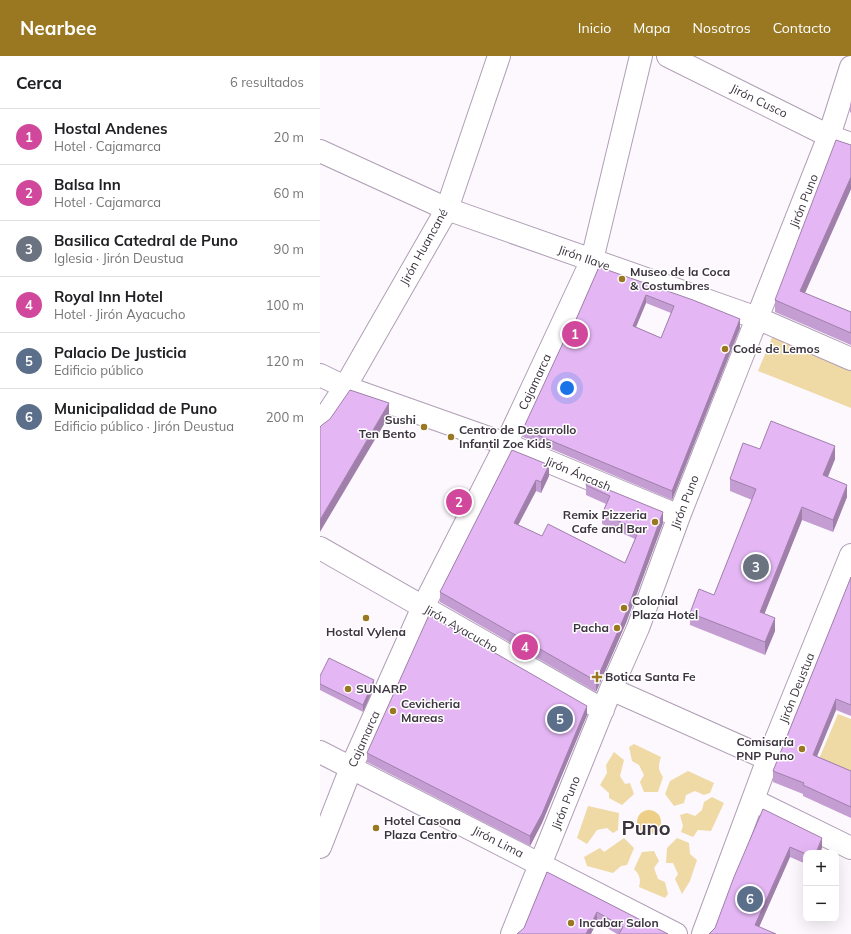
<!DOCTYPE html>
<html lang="es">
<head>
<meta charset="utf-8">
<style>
	:root { --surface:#fff; --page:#f6f6f6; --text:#202124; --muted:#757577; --line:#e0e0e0; --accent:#997821 }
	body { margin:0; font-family:Mulish,sans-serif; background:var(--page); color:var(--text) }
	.controls { position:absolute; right:12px; bottom:12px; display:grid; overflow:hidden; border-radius:8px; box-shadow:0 4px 16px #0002 }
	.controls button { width:36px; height:36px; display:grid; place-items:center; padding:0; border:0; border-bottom:1px solid var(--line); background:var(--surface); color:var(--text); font:20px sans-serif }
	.you { position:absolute; left:247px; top:332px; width:14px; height:14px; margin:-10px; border:3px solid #fff; border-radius:50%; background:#1a73e8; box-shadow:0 0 0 6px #1a73e833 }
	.badge { display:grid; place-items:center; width:26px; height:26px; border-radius:50%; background:var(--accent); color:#fff; font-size:13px; font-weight:700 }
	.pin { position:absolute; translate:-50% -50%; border:2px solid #fff; box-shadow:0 1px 4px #0006 }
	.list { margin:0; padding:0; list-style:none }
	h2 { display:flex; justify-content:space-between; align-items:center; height:52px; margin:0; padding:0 16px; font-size:17px }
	h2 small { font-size:13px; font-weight:400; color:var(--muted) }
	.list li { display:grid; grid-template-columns:26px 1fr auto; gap:12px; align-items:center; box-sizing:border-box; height:56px; padding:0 16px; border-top:1px solid var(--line) }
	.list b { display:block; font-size:15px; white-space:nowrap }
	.list p { margin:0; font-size:13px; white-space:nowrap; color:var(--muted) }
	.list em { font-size:13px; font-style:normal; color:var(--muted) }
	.map { position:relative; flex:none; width:531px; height:878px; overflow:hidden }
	header { display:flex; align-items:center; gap:24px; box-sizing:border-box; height:56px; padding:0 20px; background:var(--accent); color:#fff }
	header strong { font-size:19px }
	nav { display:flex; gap:22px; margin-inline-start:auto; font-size:14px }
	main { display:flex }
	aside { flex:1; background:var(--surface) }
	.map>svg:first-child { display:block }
	.green { fill:#efd9a5 }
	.water { fill:#eecf88 }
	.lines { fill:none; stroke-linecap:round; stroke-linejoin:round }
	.minor-casing { stroke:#b09eb6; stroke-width:24 }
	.minor { stroke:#fff; stroke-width:22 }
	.wall { fill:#c49dd2; fill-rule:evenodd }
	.shaded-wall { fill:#a080ab }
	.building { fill:#e4b7f4; stroke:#a080ab; fill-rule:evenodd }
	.poi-dot { fill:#997821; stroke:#fff; stroke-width:1.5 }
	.labels { text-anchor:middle; stroke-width:3; stroke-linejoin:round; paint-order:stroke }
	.street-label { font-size:12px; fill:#3c353f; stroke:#fff }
	.poi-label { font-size:12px; font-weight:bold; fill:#3c353f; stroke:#fff; text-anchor:start }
	.town-label { font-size:20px; font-weight:bold; fill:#3c353f; stroke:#fff }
</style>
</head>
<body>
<header>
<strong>Nearbee</strong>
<nav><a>Inicio</a><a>Mapa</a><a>Nosotros</a><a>Contacto</a></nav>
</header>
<main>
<aside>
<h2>Cerca<small>6 resultados</small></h2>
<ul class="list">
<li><span class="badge" style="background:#d1479c">1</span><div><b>Hostal Andenes</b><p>Hotel · Cajamarca</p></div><em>20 m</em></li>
<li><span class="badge" style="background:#d1479c">2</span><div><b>Balsa Inn</b><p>Hotel · Cajamarca</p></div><em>60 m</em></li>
<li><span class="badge" style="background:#6b7280">3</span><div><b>Basilica Catedral de Puno</b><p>Iglesia · Jirón Deustua</p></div><em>90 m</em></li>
<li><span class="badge" style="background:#d1479c">4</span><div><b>Royal Inn Hotel</b><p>Hotel · Jirón Ayacucho</p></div><em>100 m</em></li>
<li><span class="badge" style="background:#5c6f8a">5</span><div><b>Palacio De Justicia</b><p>Edificio público</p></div><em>120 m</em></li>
<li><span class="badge" style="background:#5c6f8a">6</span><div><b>Municipalidad de Puno</b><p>Edificio público · Jirón Deustua</p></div><em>200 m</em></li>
</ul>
</aside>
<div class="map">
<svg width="531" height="878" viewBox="0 0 531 878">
	<rect width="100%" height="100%" fill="#fcf8fe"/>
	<path class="green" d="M453 279 531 310V352L438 315Z
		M518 658 531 663V722L496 710Z
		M314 688 341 701C338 710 338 714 343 721L338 736H324L320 726 324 719 319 709 312 705 309 691Z
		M294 696 304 704 300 720 305 728 310 727 314 738 302 749 289 742V737L280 729 287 717 286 709Z
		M368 715 394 727 390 737 384 739 375 735 366 739 364 747 354 750 345 738 350 725Z
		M392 741 404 747 391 775 378 774 373 781 361 776 363 770 360 759 367 757 375 760 382 754 384 746Z
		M268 750 299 757 298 774 293 777 287 772 277 774 267 788 257 782Z
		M304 782 314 792 307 809 301 810 293 817 267 810 264 801 280 792 284 796Z
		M357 782 369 787 370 798 377 804 370 825 362 838 355 823 358 818 353 807H346L347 792Z
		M334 795 339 805 334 812 338 823 345 826 348 838 345 842 319 831C321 824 320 819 314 813L322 796Z"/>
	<path class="water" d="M317 766a12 12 0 1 1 24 0a12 12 0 1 1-24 0Z"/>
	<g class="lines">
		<defs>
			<path id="minor" d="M348 0 509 80 531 88
				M0 95 127 153 437 262 531 303
				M0 319 25 331 186 388 359 460
				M0 369 25 331 127 153 179 0
				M0 492 283 654
				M291 633 448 703
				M0 696 356 878
				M433 744 531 792
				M0 791 31 712 103 551 186 388 272 204 321 0
				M192 878 291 633 318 572 359 460 509 80 531 11
				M383 878 448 703 531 499"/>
		</defs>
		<use href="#minor" class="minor-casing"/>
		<use href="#minor" class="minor"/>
	</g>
	<path class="wall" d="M531 45V57L530 56V49Z
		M531 89V133L485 237 531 256V289L455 256V244Z
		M279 211 420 272 352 444 203 381V373L251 275ZM326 247 351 257 341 282 316 271Z
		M440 393 515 403 508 421 527 441 513 476 482 464 444 558 455 575 445 599 370 569V557L394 539 432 444 410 435V423Z
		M192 394 229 420 221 437 216 435 198 469 222 480 305 507 315 483 282 468V458L286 448 266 439V429L267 425 343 467 306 567 276 636 120 546V536Z
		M531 521V660L516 654 497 700 531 715V762L483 740V738L453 726V715Z
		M0 620 54 631 43 656 0 634Z
		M267 659 222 767 210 790 47 706V697Z
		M443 753 502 792 486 797V808L470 801 439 871 395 872Z
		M227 816 348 878H297L277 866 204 872Z"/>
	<path class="shaded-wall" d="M531 121V133L480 248V235Z
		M326 239V247L313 278V270Z
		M420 263V272L352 444V435Z
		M69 347V360L0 476V464Z
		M515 390V403L503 432V419Z
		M229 409V420L221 437V426Z
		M216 424V435L194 477V467Z
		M527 429V441L513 476V464Z
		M482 451V464L440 569V556Z
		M343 456V467L306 567 276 636V625Z
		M455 562V575L445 599V586Z
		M54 624V631L43 656V649Z
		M516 643V654L493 710V699Z
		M267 650V659L222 767 210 790V780Z
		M502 782V792L500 797H496Z
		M470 791V801L436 878 435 869Z
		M277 856V866L271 878H266Z"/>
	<path class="building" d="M516 84 531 89V121L480 235 531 256V277L455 244Z
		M279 211 373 244 420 263 352 435 203 373 249 274 251 275ZM326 239 354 250 341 282 313 270Z
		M30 334 69 347 0 464V371L2 369 10 363Z
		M451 365 515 390 503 419 527 429 513 464 482 451 440 556 455 562 445 586 370 557 379 533 394 539 436 433 410 423 423 387 440 393Z
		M192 394 229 409 221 426 216 424 194 467 222 480 228 468 305 507 319 474 282 458 290 440 266 429 267 425 343 456 306 557 276 625 120 536Z
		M531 521V649L516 643 493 699 531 715V751L483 729 484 727 453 715Z
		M109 559 267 650 222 758 210 780 47 697Z
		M9 602 54 624 43 649 0 628V620Z
		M443 753 502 782 496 797H486V798L470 791 435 869 456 878H389L395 872 414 821Z
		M227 816 348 878H299L303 871 277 856 266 878H197L204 872Z"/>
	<g class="poi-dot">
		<circle cx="302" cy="223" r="4"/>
		<circle cx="405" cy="293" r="4"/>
		<circle cx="104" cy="371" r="4"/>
		<circle cx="131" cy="381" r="4"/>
		<circle cx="335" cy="466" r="4"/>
		<circle cx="304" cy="552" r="4"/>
		<circle cx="46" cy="562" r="4"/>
		<circle cx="297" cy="572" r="4"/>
		<path d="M275 615h4v4h4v4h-4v4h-4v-4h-4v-4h4z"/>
		<circle cx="28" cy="633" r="4"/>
		<circle cx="73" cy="655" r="4"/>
		<circle cx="482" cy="693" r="4"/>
		<circle cx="56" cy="772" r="4"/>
		<circle cx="251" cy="867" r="4"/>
	</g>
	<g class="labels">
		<g class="street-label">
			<text transform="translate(439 45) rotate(26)" y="4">Jirón Cusco</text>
			<text transform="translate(484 145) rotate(-68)" y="4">Jirón Puno</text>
			<text transform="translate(104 191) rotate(-61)" y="4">Jirón Huancané</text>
			<text transform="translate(264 202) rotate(19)" y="4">Jirón Ilave</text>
			<text transform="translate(215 326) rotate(-65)" y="4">Cajamarca</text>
			<text transform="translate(258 418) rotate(23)" y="4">Jirón Áncash</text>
			<text transform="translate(365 446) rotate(-69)" y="4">Jirón Puno</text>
			<text transform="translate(141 573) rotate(30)" y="4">Jirón Ayacucho</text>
			<text transform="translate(477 632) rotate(-68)" y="4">Jirón Deustua</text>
			<text transform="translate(44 683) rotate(-66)" y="4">Cajamarca</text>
			<text transform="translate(246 747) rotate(-68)" y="4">Jirón Puno</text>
			<text transform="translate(178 786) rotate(27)" y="4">Jirón Lima</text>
		</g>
		<g class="poi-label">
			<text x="310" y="220">Museo de la Coca<tspan x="310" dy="14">&amp; Costumbres</tspan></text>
			<text x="413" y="297">Code de Lemos</text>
			<text x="96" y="368" text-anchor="end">Sushi<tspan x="96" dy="14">Ten Bento</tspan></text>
			<text x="139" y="378">Centro de Desarrollo<tspan x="139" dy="14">Infantil Zoe Kids</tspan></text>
			<text x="327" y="463" text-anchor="end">Remix Pizzeria<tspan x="327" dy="14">Cafe and Bar</tspan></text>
			<text x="312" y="549">Colonial<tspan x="312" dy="14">Plaza Hotel</tspan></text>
			<text x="289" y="576" text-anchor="end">Pacha</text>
			<text x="46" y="580" text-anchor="middle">Hostal Vylena</text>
			<text x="285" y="625">Botica Santa Fe</text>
			<text x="36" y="637">SUNARP</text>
			<text x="81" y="652">Cevicheria<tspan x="81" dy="14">Mareas</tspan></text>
			<text x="474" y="690" text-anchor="end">Comisaría<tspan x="474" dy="14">PNP Puno</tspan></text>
			<text x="64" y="769">Hotel Casona<tspan x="64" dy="14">Plaza Centro</tspan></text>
			<text x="259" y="871">Incabar Salon</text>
		</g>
		<g class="town-label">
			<text x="326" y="779">Puno</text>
		</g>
	</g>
</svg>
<div class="controls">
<button>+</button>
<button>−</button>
</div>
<div class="you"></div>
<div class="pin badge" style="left:255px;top:278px;background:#d1479c">1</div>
<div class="pin badge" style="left:139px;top:446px;background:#d1479c">2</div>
<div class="pin badge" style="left:436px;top:511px;background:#6b7280">3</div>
<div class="pin badge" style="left:205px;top:591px;background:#d1479c">4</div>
<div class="pin badge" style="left:240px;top:663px;background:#5c6f8a">5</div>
<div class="pin badge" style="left:430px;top:843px;background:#5c6f8a">6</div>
</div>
</main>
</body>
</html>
